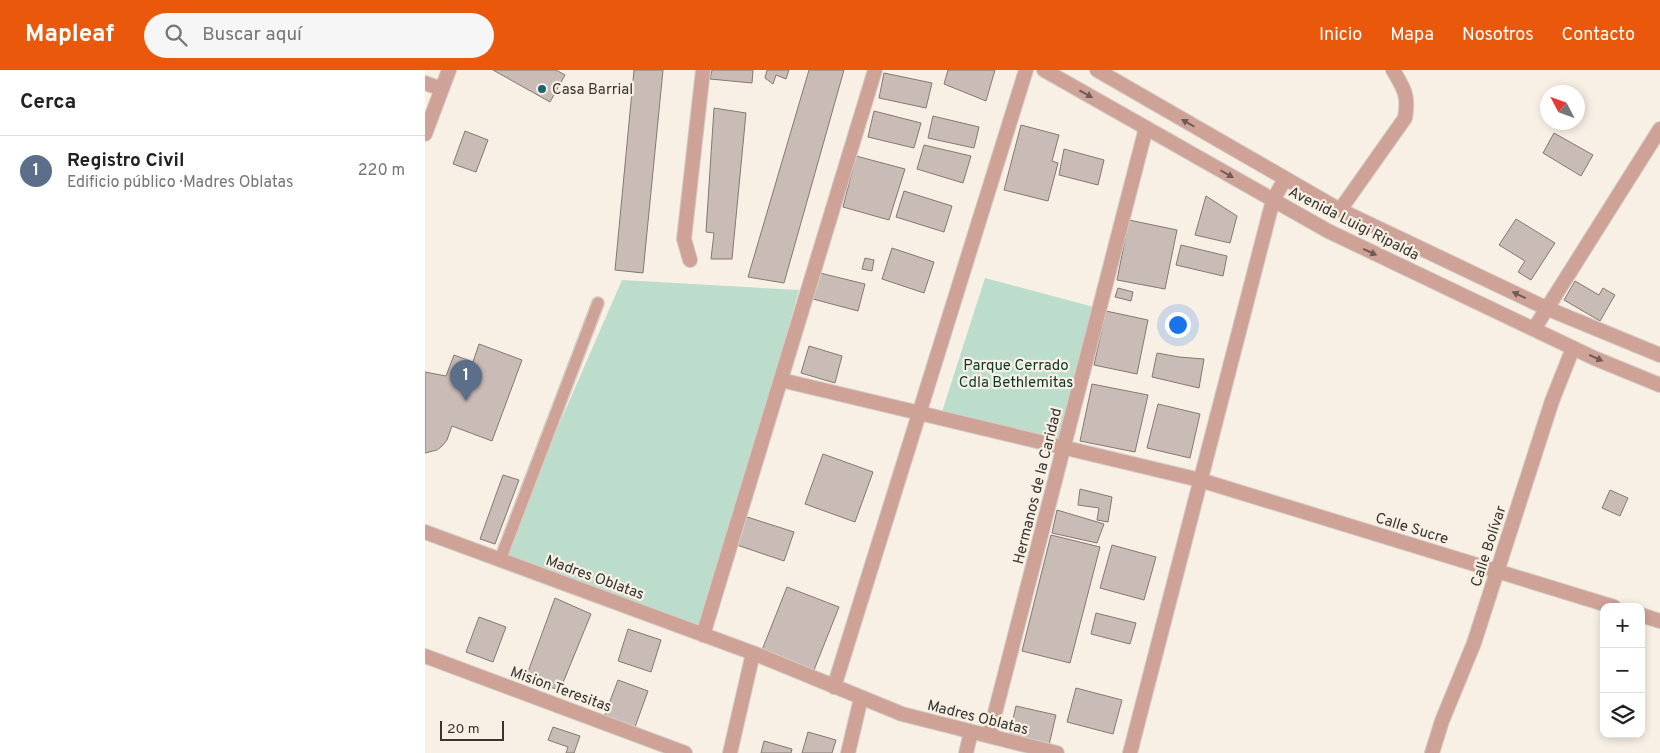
<!DOCTYPE html>
<html lang="es">
<head>
<meta charset="utf-8">
<style>
	:root { --surface:#fff; --page:#f6f6f6; --text:#222; --muted:#767676; --line:#e0e0e0; --accent:#ea580c }
	body { margin:0; font-family:Overpass,sans-serif; background:var(--page); color:var(--text) }
	.controls { position:absolute; right:15px; bottom:15px; display:grid; overflow:hidden; border-radius:10px; box-shadow:0 2px 8px #0003 }
	.controls button { width:45px; height:45px; display:grid; place-items:center; padding:0; border:0; border-bottom:1px solid var(--line); background:var(--surface); color:var(--text); font:25px sans-serif }
	.compass { position:absolute; left:1115px; top:15px; width:45px; height:45px; border-radius:50%; background:var(--surface); box-shadow:0 2px 8px #0003; rotate:311deg }
	.scale { position:absolute; left:15px; bottom:12px; width:64px; box-sizing:border-box; padding-left:5px; border:2px solid #383531; border-top:0; font-size:14px; line-height:18px; white-space:nowrap; color:#383531; -webkit-text-stroke:4px #f8f0e5; paint-order:stroke }
	.you { position:absolute; left:752px; top:254px; width:18px; height:18px; margin:-12px; border:4px solid #fff; border-radius:50%; background:#1a73e8; box-shadow:0 0 0 8px #1a73e833 }
	.badge { display:grid; place-items:center; width:32px; height:32px; border-radius:50%; background:var(--accent); color:#fff; font-size:16px; font-weight:700 }
	.pin { position:absolute; translate:-50% -41px; filter:drop-shadow(0 1px 2px #0008) }
	.pin::after { content:''; position:absolute; top:26px; width:18px; height:15px; background:inherit; clip-path:polygon(0 0,100% 0,50% 100%) }
	.list { margin:0; padding:0; list-style:none }
	h2 { display:flex; justify-content:space-between; align-items:center; height:65px; margin:0; padding:0 20px; font-size:21px }
	h2 small { font-size:16px; font-weight:400; color:var(--muted) }
	.list li { display:grid; grid-template-columns:32px 1fr auto; gap:15px; align-items:center; box-sizing:border-box; height:70px; padding:0 20px; border-top:1px solid var(--line) }
	.list b { display:block; font-size:19px; white-space:nowrap }
	.list p { margin:0; font-size:16px; white-space:nowrap; color:var(--muted) }
	.list em { font-size:16px; font-style:normal; color:var(--muted) }
	.icon { flex:none; width:28px; height:28px; fill:none; stroke:currentColor; stroke-width:2; stroke-linecap:round; stroke-linejoin:round }
	.map { position:relative; flex:none; width:1235px; height:683px; overflow:hidden }
	header { display:flex; align-items:center; gap:30px; box-sizing:border-box; height:70px; padding:0 25px; background:var(--accent); color:#fff }
	header strong { font-size:24px }
	nav { display:flex; gap:28px; margin-inline-start:auto; font-size:18px }
	.search { width:350px; height:45px; background:var(--page); display:flex; align-items:center; gap:12px; box-sizing:border-box; padding:0 18px; border-radius:28px; color:var(--muted); font-size:19px }
	main { display:flex }
	aside { flex:1; background:var(--surface) }
	.map>svg:first-child { display:block }
	.green { fill:#bcddcc }
	.building { fill:#c9bbb6; stroke:#857874 }
	.lines { fill:none; stroke-linecap:round; stroke-linejoin:round }
	.service-casing { stroke:#d5cec5; stroke-width:14 }
	.minor-casing { stroke:#d5cec5; stroke-width:16 }
	.tertiary-casing { stroke:#d5cec5; stroke-width:16 }
	.service { stroke:#cfa297; stroke-width:11 }
	.minor { stroke:#cfa297; stroke-width:14 }
	.tertiary { stroke:#cfa297; stroke-width:14 }
	.oneway { fill:#6d5b55 }
	.poi-dot { fill:#1c6472; stroke:#f8f0e5; stroke-width:2 }
	.labels { text-anchor:middle; stroke-width:4.5; stroke-linejoin:round; paint-order:stroke }
	.poi-label { font-size:15px; fill:#383531; stroke:#f8f0e5; text-anchor:start }
	.street-label { font-size:15px; fill:#383531; stroke:#f8f0e5 }
	.park-label { font-size:15px; fill:#0b3827; stroke:#f8f0e5 }
</style>
</head>
<body>
<header>
<strong>Mapleaf</strong>
<div class="search"><svg class="icon" aria-label="search" viewBox="0 0 24 24"><circle cx="10" cy="10" r="6"/><path d="M15 15l6 6"/></svg>Buscar aquí</div>
<nav><a>Inicio</a><a>Mapa</a><a>Nosotros</a><a>Contacto</a></nav>
</header>
<main>
<aside>
<h2>Cerca<small></small></h2>
<ul class="list">
<li><span class="badge" style="background:#5c6f8a">1</span><div><b>Registro Civil</b><p>Edificio público · Madres Oblatas</p></div><em>220 m</em></li>
</ul>
</aside>
<div class="map">
<svg width="1235" height="683" viewBox="0 0 1235 683">
	<rect width="100%" height="100%" fill="#f8f0e5"/>
	<path class="green" d="M560 208 669 237 633 376 515 348Z
		M197 210 374 220 278 565 75 490Z"/>
	<path class="building" d="M68 0H131L140 5 125 32Z
		M209 0H238L218 203 190 200Z
		M287 0H328L327 13 285 9Z
		M342 0H364L361 9 351 5 348 14 340 8Z
		M384 0H419L359 213 323 207Z
		M523 0H570L561 31 519 14Z
		M459 3 507 13 501 38 454 28Z
		M289 38 321 43 307 189H286L289 163 281 162Z
		M449 41 496 53 489 78 443 67Z
		M508 46 554 57 549 78 503 68Z
		M596 55 634 65 627 91 633 93 623 131 579 120Z
		M40 61 63 70 51 102 28 94Z
		M1129 63 1168 85 1156 106 1118 83Z
		M499 75 546 86 538 113 492 99Z
		M639 79 679 90 673 115 634 105Z
		M431 86 480 99 464 150 418 137Z
		M479 121 527 136 519 162 471 147Z
		M781 126 812 146 805 173 770 165Z
		M1091 149 1130 173 1106 210 1093 202 1100 191 1074 175Z
		M704 150 752 160 740 219 692 210Z
		M756 175 802 186 798 206 751 195Z
		M467 178 509 192 499 223 457 209Z
		M440 188 449 190 447 201 437 199Z
		M395 203 440 214 433 241 388 229Z
		M1150 211 1174 225 1178 218 1190 225 1175 251 1139 230Z
		M693 218 708 222 706 231 690 227Z
		M681 241 723 250 712 304 669 295Z
		M54 274 97 290 67 371 27 356 22 370 17 376 12 380 0 383V302L21 306 29 285 48 292Z
		M384 276 417 286 410 313 376 303Z
		M732 283 754 287 779 289 774 318 727 307Z
		M667 314 723 325 710 382 655 371Z
		M733 334 775 344 765 388 722 378Z
		M398 384 448 402 430 452 380 434Z
		M78 405 94 410 70 474 55 469Z
		M655 419 687 427 683 452 672 450 674 438 653 435Z
		M1185 420 1203 428 1195 446 1177 438Z
		M632 440 679 454 672 473 627 463Z
		M319 446 369 462 359 491 309 474Z
		M626 465 675 477 645 593 597 581Z
		M687 475 731 487 719 530 675 518Z
		M362 517 414 537 389 600 337 580Z
		M130 528 166 544 135 620 100 610Z
		M671 543 711 553 705 574 666 564Z
		M54 547 81 557 68 592 41 582Z
		M203 559 236 570 226 602 193 591Z
		M193 610 223 621 210 657 179 647Z
		M651 618 697 630 688 664 642 652Z
		M591 636 631 645 624 675 584 666Z
		M128 657 155 666 149 683H141L143 677 123 670Z
		M383 662 411 670 407 683H377Z
		M339 671 367 679 366 683H336Z"/>
	<g class="lines">
		<defs>
			<path id="service" d="M75 490 173 233"/>
			<path id="minor" d="M0 13 17 19
				M0 64 24 0
				M915 140 980 48C984 25 979 19 968 0
				M265 190 259 169 278 0
				M1109 259 1235 59
				M356 310 775 410 1189 537
				M0 462 328 583 477 644 632 683
				M1216 545 1235 551
				M278 565 450 0
				M0 586 260 683
				M409 617 601 0
				M564 666 721 58
				M305 683 328 583
				M423 683 436 628
				M541 683 546 662
				M705 683 848 130 860 109
				M1007 683 1017 651 1049 573 1127 331 1148 278"/>
			<path id="tertiary" d="M619 0 903 161 1169 288 1235 315
				M672 0 915 140 1121 238 1235 285"/>
		</defs>
		<use href="#service" class="service-casing"/>
		<use href="#minor" class="minor-casing"/>
		<use href="#tertiary" class="tertiary-casing"/>
		<use href="#service" class="service"/>
		<use href="#minor" class="minor"/>
		<use href="#tertiary" class="tertiary"/>
	</g>
	<defs><path id="oneway-solid" d="M-6-.8H1V-3.2L6.5 0L1 3.2V.8H-6Z" transform="scale(1.25)"/></defs>
	<g class="oneway">
		<use href="#oneway-solid" transform="translate(661 24) rotate(29)"/>
		<use href="#oneway-solid" transform="translate(763 53) rotate(-150)"/>
		<use href="#oneway-solid" transform="translate(802 104) rotate(30)"/>
		<use href="#oneway-solid" transform="translate(945 182) rotate(25)"/>
		<use href="#oneway-solid" transform="translate(1094 225) rotate(-155)"/>
		<use href="#oneway-solid" transform="translate(1171 288) rotate(24)"/>
	</g>
	<circle class="poi-dot" cx="117" cy="19" r="5"/>
	<g class="labels">
		<g class="poi-label">
			<text x="127" y="24">Casa Barrial</text>
		</g>
		<g class="street-label">
			<text transform="translate(929 153) rotate(27)" y="5">Avenida Luigi Ripalda</text>
			<text transform="translate(612 416) rotate(-76)" y="5">Hermanos de la Caridad</text>
			<text transform="translate(987 458) rotate(17)" y="5">Calle Sucre</text>
			<text transform="translate(1063 476) rotate(-72)" y="5">Calle Bolívar</text>
			<text transform="translate(170 507) rotate(20)" y="5">Madres Oblatas</text>
			<text transform="translate(136 619) rotate(20)" y="5">Mision Teresitas</text>
			<text transform="translate(553 647) rotate(14)" y="5">Madres Oblatas</text>
		</g>
		<g class="park-label">
			<text x="591" y="300">Parque Cerrado<tspan x="591" dy="17">Cdla Bethlemitas</tspan></text>
		</g>
	</g>
</svg>
<div class="controls">
<button>+</button>
<button>−</button>
<button><svg class="icon" aria-label="layers" viewBox="0 0 24 24"><path d="M12 4l9 5-9 5-9-5zM3 14l9 5 9-5"/></svg></button>
</div>
<svg class="compass" viewBox="-18 -18 36 36"><path d="M0-13l5 13h-10z" fill="#e53935"/><path d="M0 13l5-13h-10z" fill="#767676"/></svg>
<div class="scale">20 m</div>
<div class="you"></div>
<div class="pin badge" style="left:41px;top:331px;background:#5c6f8a">1</div>
</div>
</main>
</body>
</html>
